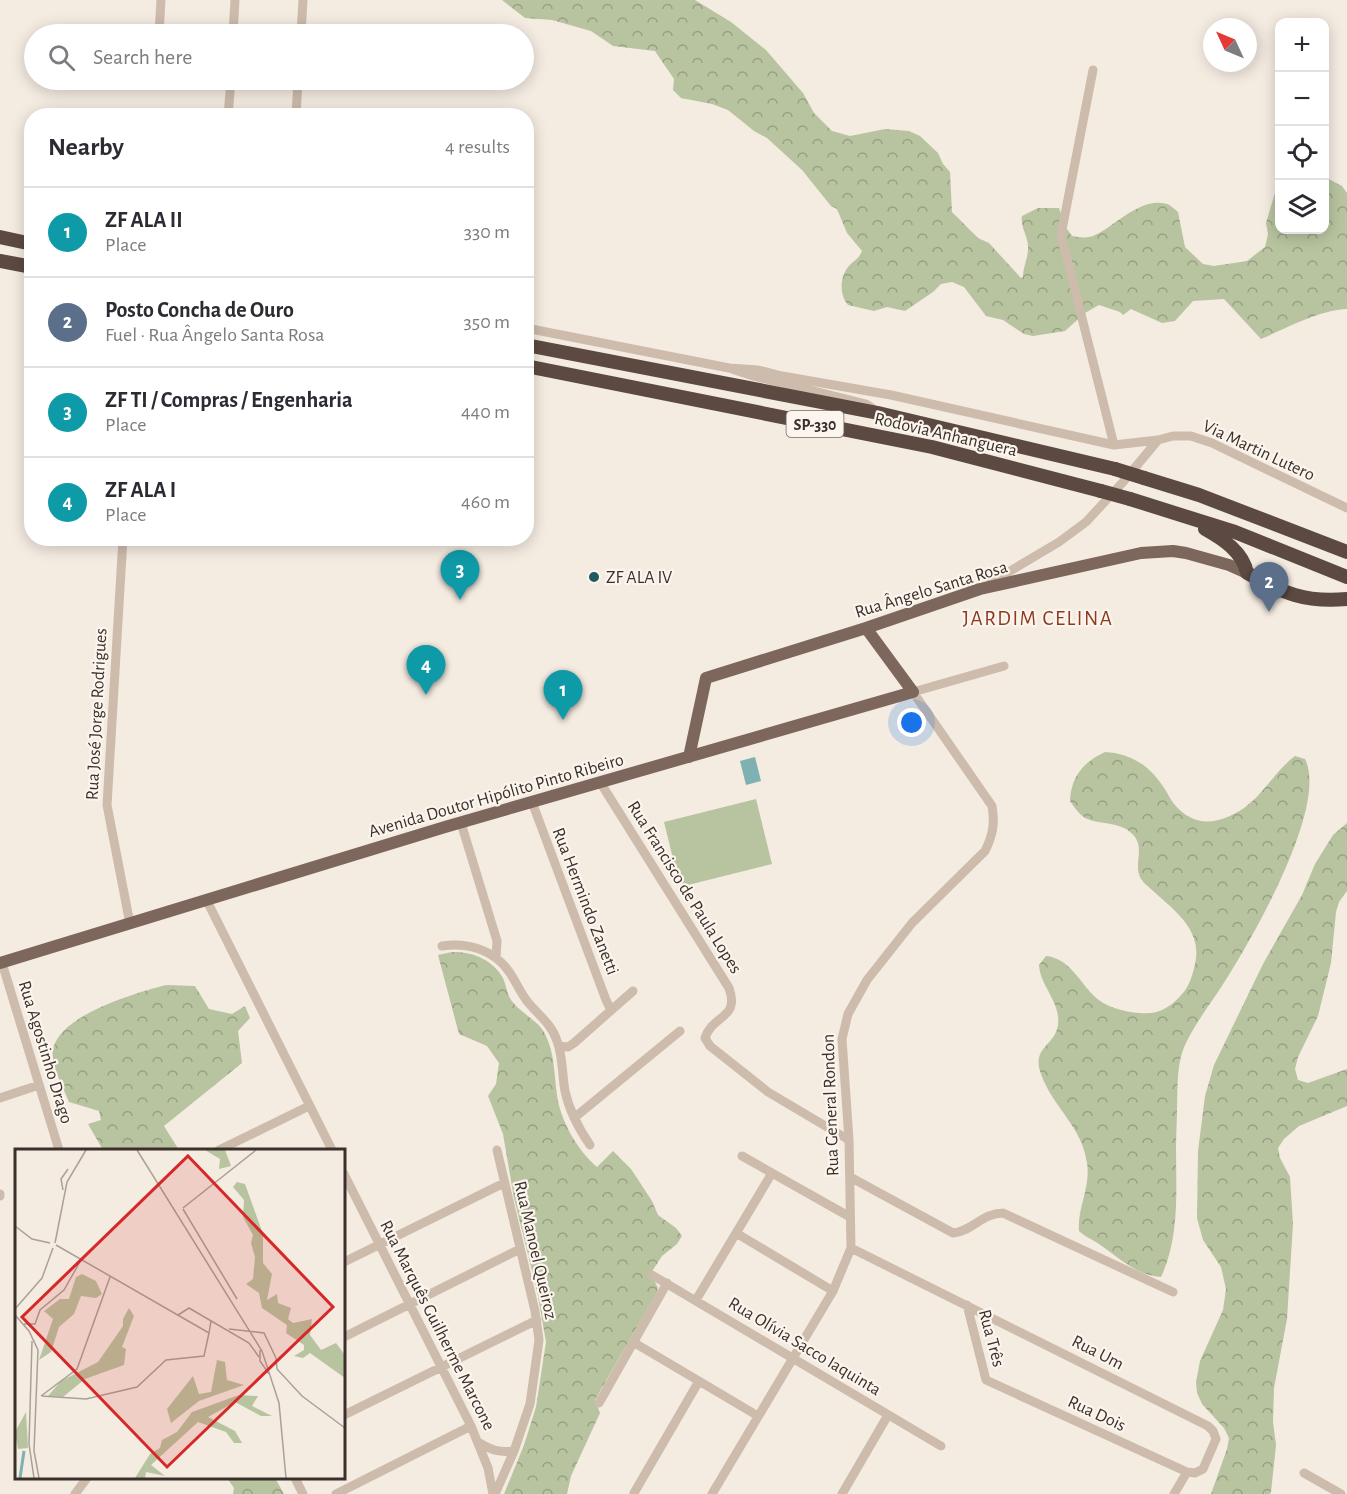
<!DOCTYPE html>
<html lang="en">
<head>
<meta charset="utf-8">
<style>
	:root { --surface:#fff; --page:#f7f7f7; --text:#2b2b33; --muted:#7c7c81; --line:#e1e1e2; --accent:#1f5a5e }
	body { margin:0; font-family:"Alegreya Sans",sans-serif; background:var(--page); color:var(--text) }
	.controls { position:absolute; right:18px; top:18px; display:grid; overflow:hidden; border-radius:12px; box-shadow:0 3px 15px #0003 }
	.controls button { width:54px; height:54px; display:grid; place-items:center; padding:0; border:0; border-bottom:2px solid var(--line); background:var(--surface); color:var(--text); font:30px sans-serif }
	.compass { position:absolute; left:1203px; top:18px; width:54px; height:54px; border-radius:50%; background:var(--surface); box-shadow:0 3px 15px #0003; rotate:314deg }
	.you { position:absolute; left:912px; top:723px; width:21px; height:21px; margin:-15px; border:4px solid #fff; border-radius:50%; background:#1a73e8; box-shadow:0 0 0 9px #1a73e833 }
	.badge { display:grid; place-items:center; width:39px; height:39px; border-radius:50%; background:var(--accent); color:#fff; font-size:20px; font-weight:700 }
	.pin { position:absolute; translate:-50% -50px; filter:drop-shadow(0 2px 3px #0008) }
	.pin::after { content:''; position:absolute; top:32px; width:21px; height:18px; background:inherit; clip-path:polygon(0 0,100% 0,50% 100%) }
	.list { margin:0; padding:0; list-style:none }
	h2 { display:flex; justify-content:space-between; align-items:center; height:78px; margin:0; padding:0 24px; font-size:26px }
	h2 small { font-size:20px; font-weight:400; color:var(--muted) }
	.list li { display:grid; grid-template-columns:39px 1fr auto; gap:18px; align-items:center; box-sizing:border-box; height:90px; padding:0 24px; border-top:2px solid var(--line) }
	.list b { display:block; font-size:22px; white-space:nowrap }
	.list p { margin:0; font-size:20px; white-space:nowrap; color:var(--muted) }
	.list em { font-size:20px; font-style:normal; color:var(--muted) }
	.icon { flex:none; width:33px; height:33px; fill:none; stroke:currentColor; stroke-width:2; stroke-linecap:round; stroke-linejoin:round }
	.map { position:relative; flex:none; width:1347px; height:1494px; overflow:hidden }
	.search { position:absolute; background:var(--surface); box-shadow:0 3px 15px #0003; left:24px; top:24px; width:510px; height:66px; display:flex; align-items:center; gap:15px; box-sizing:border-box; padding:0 21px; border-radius:33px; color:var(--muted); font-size:22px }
	.panel { position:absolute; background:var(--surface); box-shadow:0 3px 15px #0003; left:24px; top:108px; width:510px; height:438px; border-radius:24px }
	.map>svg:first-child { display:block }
	.forest { fill:url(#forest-crowns) }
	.garden { fill:#b8c4a0 }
	.water { fill:#7fb0b2 }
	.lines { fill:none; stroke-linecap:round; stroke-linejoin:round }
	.minor { stroke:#cdbbac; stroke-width:9 }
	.major { stroke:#7d675c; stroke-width:12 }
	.highway { stroke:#5c4a42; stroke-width:14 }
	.highway-bridge { stroke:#5c4a42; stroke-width:14 }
	.poi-dot { fill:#1f5a5e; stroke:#fbf5ee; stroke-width:2 }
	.labels { text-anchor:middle; stroke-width:4.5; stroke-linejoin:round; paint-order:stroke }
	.shield { fill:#fbf5ee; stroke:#756b66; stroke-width:1.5 }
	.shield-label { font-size:16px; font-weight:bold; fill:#3b302b }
	.street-label { font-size:18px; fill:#3b302b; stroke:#fbf5ee }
	.poi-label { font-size:18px; fill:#3b302b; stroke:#fbf5ee; text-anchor:start }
	.quarter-label { font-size:21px; letter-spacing:1.5px; fill:#8c3b22; stroke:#fbf5ee }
	.inset-river { fill:none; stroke:#7fb0b2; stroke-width:3 }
	.inset-road { fill:none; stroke:#aaa098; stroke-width:1.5 }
	.view { fill:#d62828; fill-opacity:0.15; stroke:#d62828; stroke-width:3 }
	.inset-edge { fill:none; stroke:#3b302b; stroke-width:3 }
</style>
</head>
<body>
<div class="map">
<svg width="1347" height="1494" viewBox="0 0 1347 1494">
	<defs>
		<pattern id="forest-crowns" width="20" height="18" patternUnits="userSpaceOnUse" patternTransform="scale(1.5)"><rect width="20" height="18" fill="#b8c4a0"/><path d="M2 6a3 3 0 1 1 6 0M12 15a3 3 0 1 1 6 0" fill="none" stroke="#97a083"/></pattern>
	</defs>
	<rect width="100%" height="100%" fill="#f4ebe1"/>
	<path class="forest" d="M502 0H695L731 22 766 50 803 93 814 113 832 131 850 136 885 129 909 131 920 136 938 153 943 164 950 172 952 212 978 238 989 243 1021 278 1023 277C1023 267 1028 258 1028 249 1029 237 1020 228 1022 216L1038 208H1059L1065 226 1072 236C1079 237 1088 239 1095 235 1115 226 1141 196 1167 204 1171 205 1175 210 1178 212L1185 247 1203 264 1214 266 1247 261 1265 247 1268 234 1266 223 1279 179 1280 230H1324L1325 177 1342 186 1347 193V309C1319 310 1287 328 1261 339L1224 299 1193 301 1175 321 1162 323 1131 309 1123 315 1120 312 1099 305 1085 313 1065 331 1033 336 1024 334 1003 320 986 316 964 287 952 282 941 284 933 292 905 311 887 307 874 311 848 305C839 295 840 277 848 267 853 261 859 259 862 251L847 233 837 209 831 206 802 170 767 138 754 131 728 110 712 104 681 98 673 90 674 79 655 51 613 46 591 31 552 20 525 18Z
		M1105 752C1129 753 1149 765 1162 785 1167 791 1169 798 1174 804 1195 829 1220 824 1244 808 1264 794 1275 771 1295 756L1305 759C1328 805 1256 931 1230 973 1216 997 1198 1018 1186 1043 1176 1063 1178 1088 1177 1110 1177 1122 1176 1134 1176 1147 1176 1190 1180 1237 1161 1277 1137 1276 1118 1257 1099 1244 1092 1239 1085 1237 1079 1231 1077 1208 1091 1187 1087 1163 1082 1126 1053 1108 1041 1074 1031 1047 1055 1046 1058 1025 1061 1002 1040 986 1039 965L1046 956C1069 958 1079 981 1094 996 1105 1007 1124 1012 1140 1013 1159 1015 1171 1007 1183 993 1189 986 1193 974 1195 964 1203 930 1174 910 1152 890 1148 886 1142 882 1140 877 1134 863 1144 850 1135 837 1122 820 1102 826 1085 818 1079 814 1074 807 1070 801 1071 777 1083 762 1105 752Z
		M1347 823V891L1339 902 1336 912 1331 963 1318 1016 1298 1057 1295 1069 1298 1080 1308 1083 1347 1069V1106L1299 1126 1284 1139 1278 1148 1280 1158 1290 1177 1293 1224 1287 1319 1274 1388 1273 1422 1276 1445 1271 1492 1270 1494H1211L1227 1449 1229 1438 1224 1428 1202 1404 1197 1393 1196 1382 1200 1361 1223 1310 1226 1289 1221 1267 1203 1240 1197 1218 1198 1151 1205 1096 1214 1065 1263 964 1302 895 1315 864 1333 835Z
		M452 952C472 951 493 960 503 978 506 985 507 994 511 1000 521 1014 540 1021 546 1036 555 1055 554 1075 557 1095 560 1120 578 1151 597 1167L613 1151 631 1169 652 1201 658 1215 676 1228 682 1236 677 1244 662 1256 649 1276 654 1280 658 1288 656 1294 595 1400 600 1413 571 1476 567 1494H504L524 1445 536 1407 546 1342 537 1291 514 1198 503 1134 488 1096 496 1084 499 1063 487 1046 459 1034 438 955Z
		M166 985 195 986 209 1009 232 1014 245 1006 250 1018 238 1031 242 1063 164 1126 179 1150H103L88 1124 101 1120 99 1111 69 1102C64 1089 50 1063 53 1049 61 1014 136 993 166 985Z
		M227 1478H275L284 1494H233L234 1488Z"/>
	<path class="garden" d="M756 799 772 864 680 887 664 822Z"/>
	<path class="water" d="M755 757 761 781 746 785 740 761Z"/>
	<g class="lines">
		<path class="minor" d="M159 34 161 0
			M233 34 235 0
			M301 34 303 0
			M1093 70 1061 235 1114 445
			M228 116 231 80
			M296 116 298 80
			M526 328 729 368 753 376 866 404 872 408
			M729 368 758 370 782 376 891 395 1114 445 1158 440
			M123 538 107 805 130 924
			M985 586 1059 542 1086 522 1123 482 1158 440 1173 436H1191L1212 443 1347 508
			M600 782 729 988C740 1019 713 1014 705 1038L710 1046 768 1092 849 1140
			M532 802 606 1000 611 1010
			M461 823 497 941 496 958
			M207 901 332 1150
			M442 946C468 942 495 950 510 973 516 982 520 992 527 1001 537 1014 552 1024 557 1041 563 1056 562 1075 565 1091 569 1110 579 1129 590 1145
			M2 963 59 1150
			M559 1046 568 1047 574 1043 633 991
			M0 1098 39 1085
			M574 1118 680 1031
			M219 1150 309 1106
			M742 1156 850 1217
			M344 1174 471 1426 488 1468 493 1494
			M850 1177 953 1233C973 1231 982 1213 1003 1213L1173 1292
			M0 1194V1196
			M736 1233 833 1291
			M851 1248 1208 1426 1213 1431 1216 1439 1203 1469 1195 1473 1187 1472 986 1380 967 1305
			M344 1262 504 1183
			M652 1275 941 1446
			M696 1300 772 1173
			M344 1337 520 1249
			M633 1342 758 1416
			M599 1403 667 1283
			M344 1415 537 1320
			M478 1442C491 1450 499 1453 514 1451
			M1304 1473 1341 1494
			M295 1478 303 1494
			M634 1493 699 1381
			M75 1494 87 1478
			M336 1494 471 1426
			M495 1494 514 1451 530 1404 539 1340 535 1311 497 1150
			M712 1494 833 1291 851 1248 849 1140 842 1039 848 1014 867 980 912 923 985 851C993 835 995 823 992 806L913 692 1004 666
			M842 1494 888 1415
			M1174 1494 1187 1472"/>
		<path class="major" d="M689 757 706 678 866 628 980 589 1141 553 1173 551 1186 553 1229 565 1247 573
			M0 963 445 827 913 692 866 628"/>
		<path class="highway" d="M0 237 32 244
			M0 261 32 267
			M526 345 878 413 1115 469
			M526 366 932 447 1101 491
			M1144 478 1199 495 1347 552
			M1130 499 1235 532 1347 577
			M1205 529C1223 539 1243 552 1247 573 1283 593 1305 603 1347 599"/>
		<path class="highway-bridge" d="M1115 469 1144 478
			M1101 491 1130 499"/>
	</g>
	<circle class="poi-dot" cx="594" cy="577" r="6"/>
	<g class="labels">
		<rect class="shield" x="786.5" y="411" width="57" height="26" rx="4.5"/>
		<g class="shield-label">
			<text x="815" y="430">SP-330</text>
		</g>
		<g class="street-label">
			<text transform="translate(946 434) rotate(13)" y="6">Rodovia Anhanguera</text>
			<text transform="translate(1259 450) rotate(25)" y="6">Via Martin Lutero</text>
			<text transform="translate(931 589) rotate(-17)" y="6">Rua Ângelo Santa Rosa</text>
			<text transform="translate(96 714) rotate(-87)" y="6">Rua José Jorge Rodrigues</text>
			<text transform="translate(496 795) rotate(-16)" y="6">Avenida Doutor Hipólito Pinto Ribeiro</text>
			<text transform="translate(685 887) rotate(58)" y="6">Rua Francisco de Paula Lopes</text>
			<text transform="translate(586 901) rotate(69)" y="6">Rua Hermindo Zanetti</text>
			<text transform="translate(46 1052) rotate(73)" y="6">Rua Agostinho Drago</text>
			<text transform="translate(830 1105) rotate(-92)" y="6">Rua General Rondon</text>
			<text transform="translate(536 1250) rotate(77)" y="6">Rua Manoel Queiroz</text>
			<text transform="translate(438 1325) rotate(63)" y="6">Rua Marquês Guilherme Marcone</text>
			<text transform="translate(992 1338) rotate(75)" y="6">Rua Três</text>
			<text transform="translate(805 1346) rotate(31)" y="6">Rua Olívia Sacco Iaquinta</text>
			<text transform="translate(1098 1352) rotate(27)" y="6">Rua Um</text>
			<text transform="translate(1097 1413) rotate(25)" y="6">Rua Dois</text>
		</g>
		<g class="poi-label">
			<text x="606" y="583">ZF ALA IV</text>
		</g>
		<g class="quarter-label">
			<text x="1038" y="625">JARDIM CELINA</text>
		</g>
	</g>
	<g transform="translate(15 1149)">
		<rect width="330" height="330" fill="#f4ebe1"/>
		<path d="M11 263 13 299 3 300 0 283Z" fill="#b8c4a0"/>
		<path d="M190 1H210L216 17 204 20 205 10ZM222 33 230 35 248 85V114L257 125 252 151 262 145 263 154 276 159 273 170 278 174 297 170 295 186 306 201 321 194 330 206V229L295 204 288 209 279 207 289 201V196L271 184 272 176 247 159 244 144 231 135 238 130 240 108 236 94 238 86 228 68 229 51 218 38ZM67 125 81 132 87 145 81 149 66 147 59 165 44 178 36 203 24 211 38 170 29 162 45 150H54L61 128ZM114 159 119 167 107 198 111 200 109 216 70 230 48 248 33 247 46 232 83 213 108 177V170ZM202 211 210 213 212 231 229 236 184 252 156 274 152 260 178 227 184 245 196 243ZM224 246 243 247 237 257 257 267H246L220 253 193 268 220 282 227 294H219L211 283 183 273 136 316 150 327 131 323 130 329H120L135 305 145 299 147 291 162 283 177 263Z" fill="#b8c4a0"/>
		<path class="inset-river" d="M5 329 9 302"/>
		<path class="inset-road" d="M122 1 247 202 264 254 271 329M48 41 46 30 53 20M168 59 241 1M168 60 222 150M0 77 17 90 35 94M40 94 52 33 71 1M41 96 194 184 196 172M0 160 27 129 38 99M0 166 14 182 23 201 19 302 24 329M163 166 174 159 234 194 244 208M9 175H20L25 161 49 141 66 111M214 180 249 184 261 209M17 192 14 295 19 329M245 201V212L254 225M261 209 262 220 287 247 330 279M26 247 62 220 95 128M27 247 71 250 122 238 151 211 189 207 194 184"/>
		<path class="view" d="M173 7 318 158 152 318 7 168Z"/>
		<rect width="330" height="330" class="inset-edge"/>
	</g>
</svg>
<div class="controls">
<button>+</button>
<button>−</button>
<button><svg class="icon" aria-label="locate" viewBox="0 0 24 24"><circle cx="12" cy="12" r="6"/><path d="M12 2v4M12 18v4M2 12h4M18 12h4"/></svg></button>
<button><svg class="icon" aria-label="layers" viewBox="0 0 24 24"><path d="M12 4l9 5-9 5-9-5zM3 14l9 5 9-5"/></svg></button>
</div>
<svg class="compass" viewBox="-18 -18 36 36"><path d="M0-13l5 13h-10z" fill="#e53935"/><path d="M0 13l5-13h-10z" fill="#7c7c81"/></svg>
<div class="you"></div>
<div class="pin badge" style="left:563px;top:720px;background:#0f9aa8">1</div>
<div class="pin badge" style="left:1269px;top:612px;background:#5c6f8a">2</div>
<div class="pin badge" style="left:460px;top:600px;background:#0f9aa8">3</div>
<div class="pin badge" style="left:426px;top:695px;background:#0f9aa8">4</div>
<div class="search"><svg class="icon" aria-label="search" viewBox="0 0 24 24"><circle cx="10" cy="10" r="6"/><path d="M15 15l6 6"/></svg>Search here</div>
<section class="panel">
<h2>Nearby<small>4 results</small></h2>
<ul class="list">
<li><span class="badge" style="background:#0f9aa8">1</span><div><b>ZF ALA II</b><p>Place</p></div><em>330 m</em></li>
<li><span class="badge" style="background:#5c6f8a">2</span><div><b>Posto Concha de Ouro</b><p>Fuel · Rua Ângelo Santa Rosa</p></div><em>350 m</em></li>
<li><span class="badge" style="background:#0f9aa8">3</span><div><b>ZF TI / Compras / Engenharia</b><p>Place</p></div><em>440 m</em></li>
<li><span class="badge" style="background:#0f9aa8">4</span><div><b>ZF ALA I</b><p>Place</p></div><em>460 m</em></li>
</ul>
</section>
</div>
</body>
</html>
